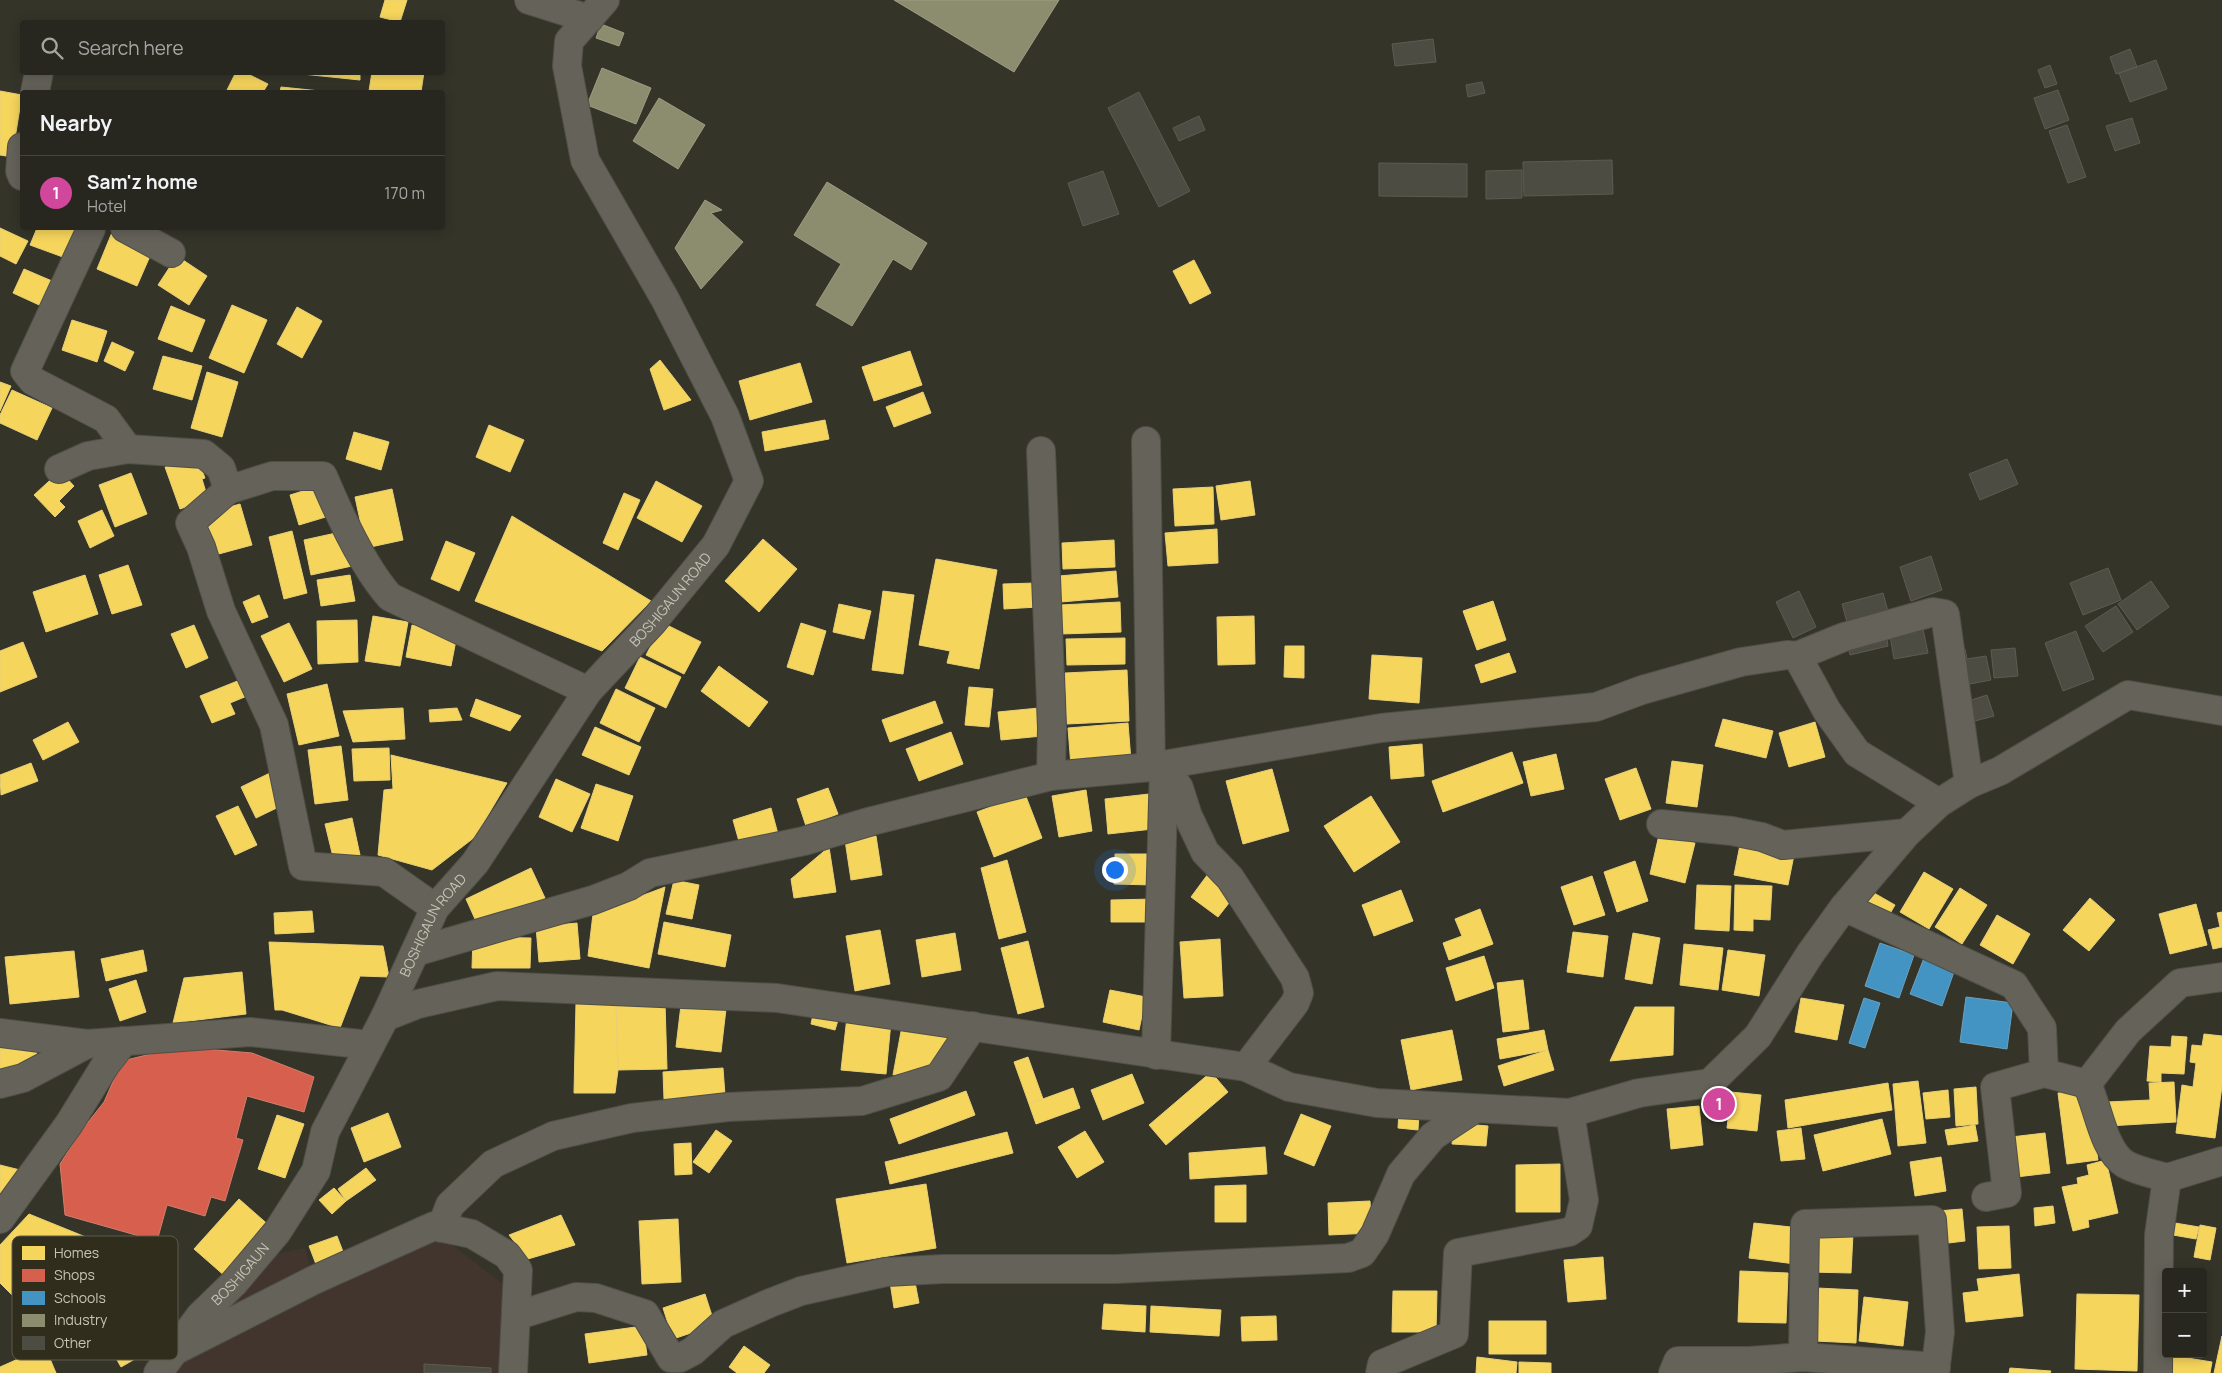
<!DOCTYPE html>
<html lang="en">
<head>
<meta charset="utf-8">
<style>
	:root { --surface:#28271f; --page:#34332c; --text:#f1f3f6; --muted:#a5a5a4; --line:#44443d; --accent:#8abfa5 }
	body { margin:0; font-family:Manrope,sans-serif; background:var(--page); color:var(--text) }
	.controls { position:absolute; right:15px; bottom:15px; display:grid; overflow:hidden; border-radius:5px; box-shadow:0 2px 12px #0003 }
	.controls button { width:45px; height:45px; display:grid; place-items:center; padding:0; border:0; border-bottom:1px solid var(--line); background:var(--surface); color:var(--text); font:25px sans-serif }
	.you { position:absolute; left:1114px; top:869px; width:18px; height:18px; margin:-12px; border:4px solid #fff; border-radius:50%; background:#1a73e8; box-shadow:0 0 0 8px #1a73e833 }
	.badge { display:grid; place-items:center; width:32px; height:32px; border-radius:50%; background:var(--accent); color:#fff; font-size:16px; font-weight:700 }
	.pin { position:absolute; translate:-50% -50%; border:2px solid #fff; box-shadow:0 1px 5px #0006 }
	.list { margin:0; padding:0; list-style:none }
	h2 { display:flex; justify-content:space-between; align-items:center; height:65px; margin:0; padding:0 20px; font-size:21px }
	h2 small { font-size:16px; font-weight:400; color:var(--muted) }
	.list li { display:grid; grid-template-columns:32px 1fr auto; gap:15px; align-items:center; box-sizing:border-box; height:75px; padding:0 20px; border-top:1px solid var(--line) }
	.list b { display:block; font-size:19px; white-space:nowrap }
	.list p { margin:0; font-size:16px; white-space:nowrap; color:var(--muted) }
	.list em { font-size:16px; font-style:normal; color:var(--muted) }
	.icon { flex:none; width:28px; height:28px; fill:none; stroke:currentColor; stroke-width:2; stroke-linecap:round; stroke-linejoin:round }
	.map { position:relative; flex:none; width:2222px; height:1373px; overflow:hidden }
	.search { position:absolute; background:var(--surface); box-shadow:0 2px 12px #0003; left:20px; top:20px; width:425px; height:55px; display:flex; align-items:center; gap:12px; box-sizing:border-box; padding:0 18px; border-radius:5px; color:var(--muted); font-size:19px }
	.panel { position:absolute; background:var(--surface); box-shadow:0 2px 12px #0003; left:20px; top:90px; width:425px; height:140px; border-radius:5px }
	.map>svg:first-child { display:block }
	.green { fill:#42352e }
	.homes { fill:#f6d55c; stroke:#e8d076 }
	.shops { fill:#d6604d; stroke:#d17e6c }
	.schools { fill:#4393c3; stroke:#6aa2be }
	.industry { fill:#8c8c6e; stroke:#9d9d83 }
	.building { fill:#4d4c43; stroke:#5d5c51 }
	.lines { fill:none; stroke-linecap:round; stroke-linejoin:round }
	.minor-casing { stroke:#504f47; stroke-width:30 }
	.minor { stroke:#646259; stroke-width:28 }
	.labels { text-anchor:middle; stroke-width:5; stroke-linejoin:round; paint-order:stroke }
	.street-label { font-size:14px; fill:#c6c4b3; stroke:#302d1d }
	.key { fill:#302d1d; stroke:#5d5a4a; stroke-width:1 }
	.key-label { font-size:14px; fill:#c6c4b3 }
</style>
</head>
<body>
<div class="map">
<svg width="2222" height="1373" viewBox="0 0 2222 1373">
	<rect width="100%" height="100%" fill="#353429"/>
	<path class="green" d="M433 1230 516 1294 512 1373H161L248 1259 305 1248 313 1277Z"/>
	<path class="homes" d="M385 0H407L400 22 380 17Z
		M236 72H244L268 84 263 92H226Z
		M283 72H360V80Z
		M372 72H424L421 92 369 91Z
		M281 87 330 92H280Z
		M0 91 22 95 12 157 0 155Z
		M0 228 28 241 16 264 0 256Z
		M37 228H82L71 260 30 245Z
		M113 230 154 247 137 286 97 269Z
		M177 256 207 276 189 305 158 285Z
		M1194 260 1211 293 1190 304 1173 271Z
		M24 269 59 284 48 309 13 293Z
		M232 305 267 320 244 373 209 358Z
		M171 306 205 320 192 352 158 339Z
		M297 307 322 321 302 358 277 344Z
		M72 320 107 331 97 362 62 350Z
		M112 342 134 352 125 371 104 361Z
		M910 351 922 385 874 401 862 367Z
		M163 356 202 366 192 400 153 389Z
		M660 360 691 400 664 410 650 369Z
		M800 363 812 402 750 420 739 381Z
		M207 372 238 382 222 437 191 428Z
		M0 382 11 386 0 411Z
		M12 390 52 408 37 440 0 423V415Z
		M923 392 931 413 894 427 886 407Z
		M825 420 829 439 765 451 762 432Z
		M489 425 524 440 510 472 476 457Z
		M354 432 389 442 381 470 346 459Z
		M197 457 205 478 202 479 208 499 180 509 165 467Z
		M60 471 74 486 59 501 65 507 55 517 34 495Z
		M131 473 147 514 115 527 99 485Z
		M656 481 702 506 682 542 637 518Z
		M1250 481 1255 515 1221 520 1216 486Z
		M319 486 329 516 299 525 290 495Z
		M1213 487 1214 524 1175 526 1173 489Z
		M392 489 403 540 366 548 355 497Z
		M624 493 640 500 618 550 603 543Z
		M240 504 252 545 215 555 204 514Z
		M102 510 114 536 90 548 78 521Z
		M512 516 651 601 602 651 475 601Z
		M1217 529 1218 563 1168 566 1165 533Z
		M292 531 307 593 284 599 269 537Z
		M345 531 352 566 311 575 304 540Z
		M763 539 797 569 759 612 725 581Z
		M1114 540 1115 567 1063 569 1062 543Z
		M446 541 475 553 459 591 431 579Z
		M936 559 997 570 979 669 947 663 950 651 919 645Z
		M128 565 142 605 112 614 99 575Z
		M1116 571 1118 597 1061 602 1059 576Z
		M85 575 98 614 46 632 33 592Z
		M350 575 355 601 321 606 317 580Z
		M1036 583 1038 607 1004 609 1003 584Z
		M883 591 914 595 903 674 872 670Z
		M259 595 268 617 252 623 243 602Z
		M1493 601 1506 640 1477 650 1463 611Z
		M1120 602 1121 632 1061 634 1060 605Z
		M839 604 871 611 864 639 833 632Z
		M373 616 408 622 400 666 365 661Z
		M1254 616 1255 664 1218 665 1217 617Z
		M357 620 358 662 318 664 317 621Z
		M289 623 312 669 284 682 261 636Z
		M663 623 701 642 684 674 646 655Z
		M801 623 826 631 813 675 787 667Z
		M194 625 208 658 186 668 171 634Z
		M412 625 457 635 451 666 406 657Z
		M1125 638V664L1067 665 1066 639Z
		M23 642 37 677 0 692V651Z
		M1285 646H1304V678L1284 677Z
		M1509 653 1516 672 1481 683 1475 665Z
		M1372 655 1422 658 1419 703 1369 699Z
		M640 657 681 677 666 708 625 688Z
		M719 666 768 702 749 727 701 691Z
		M1127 670 1129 721 1067 724 1065 673Z
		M245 678 252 694 230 703 235 714 212 723 200 696Z
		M327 684 339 736 299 745 287 694Z
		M969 687 993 689 989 727 965 725Z
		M616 689 655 708 639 742 600 723Z
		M476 699 521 716 510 731 470 716Z
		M935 701 943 723 890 742 882 720Z
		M403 708 405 739 353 742 343 711Z
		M457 708 462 720 430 722 429 710Z
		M1039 708 1042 736 1001 740 998 712Z
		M1723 719 1773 731 1766 758 1715 746Z
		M68 722 79 742 43 760 33 740Z
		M1815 722 1825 757 1789 767 1779 733Z
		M1128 723 1131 761 1071 766 1068 728Z
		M595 727 641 747 629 775 582 755Z
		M951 732 963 764 919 781 906 749Z
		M1422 744 1424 776 1391 779 1389 747Z
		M341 746 348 800 315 804 308 750Z
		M389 748 390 780 354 781 352 749Z
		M1512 752 1523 783 1443 812 1432 781Z
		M1556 754 1564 789 1531 796 1523 762Z
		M391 755 507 783 475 837 432 870 378 855 384 790 393 789Z
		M1672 761 1703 765 1697 807 1666 803Z
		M31 763 38 781 1 795 0 775Z
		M1636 768 1651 809 1620 820 1605 779Z
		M1272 769 1289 831 1243 844 1226 781Z
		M270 773 285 804 256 818 241 787Z
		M556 779 590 794 572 832 539 817Z
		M596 784 633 796 618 841 581 828Z
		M828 788 838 814 806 826 797 799Z
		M1086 790 1092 831 1059 837 1052 796Z
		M1025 794 1042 838 994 857 977 812Z
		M1149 794 1153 829 1108 834 1105 799Z
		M1371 796 1400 842 1354 872 1324 826Z
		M238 806 257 845 235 855 216 816Z
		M771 808 778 834 740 845 733 820Z
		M352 818 360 855 334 861 325 824Z
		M1659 835 1695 843 1685 883 1650 874Z
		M876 836 882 875 851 880 845 840Z
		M1740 845 1794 855 1788 885 1734 875Z
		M829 847 836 892 794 898 791 879Z
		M1115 854H1154L1153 885 1114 884Z
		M1007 860 1026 932 999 939 981 868Z
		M1635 861 1648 901 1617 912 1604 872Z
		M531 868 545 898 479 928 466 899Z
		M1924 872 1953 889 1929 929 1900 912Z
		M1208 874 1236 894 1218 917 1191 897Z
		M1592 876 1605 915 1574 925 1561 887Z
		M674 880 699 885 692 919 666 914Z
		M1697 885 1731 886 1729 931 1695 929Z
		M1735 885 1772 886 1770 920 1753 919V931L1734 930Z
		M665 887 649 968 588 956 593 914Z
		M1960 888 1987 905 1962 944 1935 927Z
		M1401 890 1413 921 1374 936 1362 905Z
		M1874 893 1895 905 1888 917 1866 905Z
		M2090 898 2115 920 2089 951 2063 930Z
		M1154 899V922H1111V900Z
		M2196 904 2207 945 2170 954 2159 914Z
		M1480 909 1493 944 1449 960 1443 943 1462 936 1455 919Z
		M312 911 314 932 275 934 274 913Z
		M2222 912V947L2213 949 2208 930 2220 927 2217 913Z
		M1997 915 2030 934 2013 964 1980 945Z
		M664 922 731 935 725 967 658 954Z
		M577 923 580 959 539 962 536 927Z
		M880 930 890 984 855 991 846 936Z
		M1573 932 1608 936 1603 977 1567 972Z
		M955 933 961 970 922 977 916 940Z
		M1633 933 1660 938 1652 984 1625 979Z
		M473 937 531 938 530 968H472Z
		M1220 939 1223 996 1184 998 1180 942Z
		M1028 941 1044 1007 1018 1014 1001 948Z
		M269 942 383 946 389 977 360 976 340 1028 282 1010H275Z
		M1684 944 1723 948 1718 990 1680 985Z
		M143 950 147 971 106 981 101 959Z
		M1728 950 1765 955 1759 996 1722 990Z
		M74 951 79 997 10 1004 5 957Z
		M1484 956 1494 988 1456 1001 1446 968Z
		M242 972 246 1014 173 1023 184 978Z
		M136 980 146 1012 120 1021 109 989Z
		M1523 980 1529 1029 1503 1032 1497 983Z
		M1110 990 1146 997 1139 1030 1103 1022Z
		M1801 998 1844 1005 1837 1040 1795 1032Z
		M665 1002 667 1069 618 1070 616 1003Z
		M576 1003H616L618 1070 615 1093H574Z
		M681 1005 726 1009 721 1052 676 1047Z
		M1635 1007H1674L1673 1055 1610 1061Z
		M814 1010 839 1017 835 1030 811 1024Z
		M847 1017 891 1022 886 1074 841 1070Z
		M902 1026 959 1036 929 1068 893 1075Z
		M1452 1030 1462 1080 1411 1090 1401 1040Z
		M1544 1030 1548 1050 1500 1059 1497 1039Z
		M2204 1034 2222 1036V1086L2215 1138 2176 1133 2182 1085 2193 1087 2196 1063 2190 1062 2192 1045 2202 1046Z
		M2172 1036 2187 1037 2184 1074 2161 1073V1082L2147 1081 2150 1046 2171 1047Z
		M0 1044 38 1048 33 1067 0 1076Z
		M1548 1050 1554 1070 1504 1086 1498 1066Z
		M1028 1057 1043 1099 1029 1104 1014 1062Z
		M723 1068 725 1095 664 1099 663 1072Z
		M1211 1072 1228 1092 1166 1145 1149 1125Z
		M1132 1074 1144 1103 1103 1120 1091 1090Z
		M1918 1081 1926 1143 1898 1146 1893 1084Z
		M2174 1082 2176 1122 2108 1126 2107 1102 2150 1100 2149 1083Z
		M1888 1083 1892 1110 1788 1128 1785 1100Z
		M1976 1087 1978 1124 1956 1126 1954 1089Z
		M1073 1088 1080 1108 1036 1124 1029 1104Z
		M2088 1089 2098 1160 2067 1164 2058 1093Z
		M1948 1090 1950 1117 1926 1119 1923 1093Z
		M966 1091 975 1115 899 1144 890 1119Z
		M1731 1092 1761 1095 1757 1131 1727 1128Z
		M1699 1106 1703 1145 1671 1149 1667 1109Z
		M1399 1112 1419 1114 1418 1130 1398 1128Z
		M388 1113 401 1147 364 1162 351 1128Z
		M1301 1114 1331 1126 1314 1166 1284 1154Z
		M277 1115 304 1124 285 1178 258 1169Z
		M1882 1119 1891 1154 1823 1171 1814 1135Z
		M1454 1123 1488 1126 1486 1146 1452 1144Z
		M1975 1125 1978 1141 1948 1145 1945 1130Z
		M1801 1128 1805 1159 1781 1161 1777 1131Z
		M716 1130 732 1141 709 1173 693 1162Z
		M1085 1131 1104 1162 1077 1178 1058 1147Z
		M1007 1132 1013 1153 890 1184 885 1162Z
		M2045 1133 2050 1173 2016 1177 2011 1137Z
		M691 1143 692 1174 675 1175 674 1144Z
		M1265 1147 1267 1174 1190 1179 1189 1153Z
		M1941 1157 1946 1191 1915 1196 1910 1162Z
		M2106 1160 2118 1213 2088 1220 2089 1227 2073 1231 2062 1187 2078 1184 2077 1178 2089 1175 2087 1165Z
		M1560 1164V1212H1516V1165Z
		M0 1165 28 1172 0 1208Z
		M366 1168 376 1180 346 1201 338 1189Z
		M926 1184 936 1248 847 1263 836 1199Z
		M1246 1185V1222H1215V1186Z
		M334 1188 346 1201 332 1214 319 1200Z
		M239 1199 272 1228 226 1277 194 1249Z
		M1370 1201 1372 1233 1329 1235 1328 1203Z
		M2053 1206 2055 1223 2035 1226 2034 1208Z
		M1962 1209 1965 1241 1940 1244 1937 1211Z
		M29 1214 103 1244 31 1314 0 1283V1245Z
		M561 1215 575 1245 528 1259 509 1235Z
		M678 1219 681 1282 642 1284 639 1221Z
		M1754 1223 1800 1228 1795 1264 1749 1258Z
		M2175 1223 2199 1227 2196 1239 2173 1235Z
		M2200 1225 2216 1228 2210 1260 2194 1257Z
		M2009 1226 2011 1268 1979 1269 1977 1227Z
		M1810 1233 1853 1234 1851 1273 1809 1272Z
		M337 1236 347 1262 319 1272 309 1246Z
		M1603 1257 1606 1299 1568 1302 1564 1260Z
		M1740 1271 1788 1273 1786 1323 1738 1322Z
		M2019 1274 2023 1316 1966 1322 1963 1293 1979 1291 1977 1279Z
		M914 1277 919 1303 894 1308 890 1282Z
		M142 1285 172 1338 121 1367 91 1314Z
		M1817 1288 1858 1290 1856 1343 1815 1341Z
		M1393 1291H1437L1436 1332H1392Z
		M705 1294 715 1325 673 1339 663 1308Z
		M2077 1294 2139 1295 2137 1371 2075 1369Z
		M1864 1297 1908 1302 1903 1346 1859 1341Z
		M1104 1304 1146 1306 1145 1332 1102 1329Z
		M1151 1306 1221 1310 1219 1336 1150 1332Z
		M1276 1316 1277 1340 1242 1341 1241 1317Z
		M1489 1321H1546V1354H1489Z
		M643 1326 647 1355 589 1363 585 1334Z
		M2222 1336V1373H2214Z
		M744 1346 770 1365 764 1373H737L729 1367Z
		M45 1347 56 1373H0V1367Z
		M2169 1355 2212 1362 2210 1373H2166Z
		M1477 1357 1517 1362 1516 1373H1476Z
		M1519 1362 1551 1363V1373H1519Z
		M2010 1368 2051 1371 2050 1373H2009Z"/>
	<path class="shops" d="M205 1049 252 1053 314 1077 304 1112 247 1096 236 1138 243 1140 225 1201 211 1197 205 1216 167 1205 157 1241 65 1215 60 1164 81 1131 104 1102 122 1061 159 1052Z"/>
	<path class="schools" d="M1880 943 1914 955 1899 998 1865 986Z
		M1924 958 1955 969 1942 1006 1910 994Z
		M1966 997 2013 1003 2007 1049 1960 1042Z
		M1864 998 1880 1003 1865 1048 1849 1043Z"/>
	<path class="industry" d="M894 0H1059L1014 72Z
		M601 24 624 33 619 46 596 38Z
		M602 68 651 88 636 124 587 105Z
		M659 98 705 125 678 169 633 141Z
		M827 182 927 243 911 270 893 259 852 326 816 305 841 264 794 235Z
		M705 200 722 210 711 213 743 242 701 289 675 248Z"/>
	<path class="building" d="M1433 39 1436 62 1395 66 1392 44Z
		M2130 49 2137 67 2116 74 2110 57Z
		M2156 60 2167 89 2130 102 2119 73Z
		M2050 65 2057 84 2045 88 2038 70Z
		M1482 82 1485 93 1468 97 1466 85Z
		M2058 90 2069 120 2045 129 2034 98Z
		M1139 92 1190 191 1159 207 1108 108Z
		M1199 116 1205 130 1179 141 1173 128Z
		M2132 118 2140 143 2115 151 2106 126Z
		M2067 125 2086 177 2068 183 2049 131Z
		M1612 160 1613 194 1524 196 1523 162Z
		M1379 163 1467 164V197L1379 196Z
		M1522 170V198L1486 199V171Z
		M1103 171 1119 214 1083 226 1068 183Z
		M2007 459 2018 484 1980 500 1969 474Z
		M1931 556 1942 590 1911 601 1900 567Z
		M2108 568 2121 600 2083 615 2070 583Z
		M2151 581 2169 607 2137 630 2118 604Z
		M1799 591 1816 627 1793 638 1776 602Z
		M1883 593 1889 615 1848 626 1842 604Z
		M2116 606 2133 632 2103 652 2085 626Z
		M1922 624 1928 653 1894 659 1889 630Z
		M2076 631 2094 679 2063 691 2045 643Z
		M1886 633 1888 646 1850 655 1847 642Z
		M2015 648 2018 676 1994 678 1991 650Z
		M1965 649 1967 659 1986 656 1991 680 1959 686 1952 651Z
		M1987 695 1994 716 1971 722 1965 702Z
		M424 1364 491 1368V1373H424Z"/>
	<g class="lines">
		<defs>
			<g id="minor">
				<path d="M529 0 589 19"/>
				<path d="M35 92 39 72"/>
				<path d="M22 147 20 171 22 176"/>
				<path d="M125 228 171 253"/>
				<path d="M91 229 25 371 33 381 106 419 128 449"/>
				<path d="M1146 441 1151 767"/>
				<path d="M1041 451 1052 728 1051 776"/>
				<path d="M59 469 88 456 128 449 204 454 221 468 228 490 272 476H323C339 514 363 567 390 597L588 691"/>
				<path d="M228 490 190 523 201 547 221 611 274 725 303 866 384 872 435 908"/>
				<path d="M1164 766 1179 788 1188 816 1205 852 1230 878 1295 978 1299 993 1295 1003 1246 1067"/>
				<path d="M1939 803 1857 753 1827 711 1797 656 1844 637 1933 612 1945 614 1969 784"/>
				<path d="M1661 824 1732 831 1762 837 1783 845 1907 833"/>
				<path d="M1844 907 1907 833 1939 803 1969 784 2000 771 2128 695 2222 711"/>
				<path d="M415 952 593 900 629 886 650 873 804 841 872 821 1051 776 1151 767 1381 728 1596 707 1642 690 1741 662 1787 655 1797 656"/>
				<path d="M385 1017 418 1004 497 986 777 998 1246 1067 1289 1087 1377 1103 1570 1113 1639 1093 1710 1083 1758 1036 1810 954 1844 907 2014 985 2042 1028 2044 1073"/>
				<path d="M0 1033 87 1044 250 1032 369 1045"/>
				<path d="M1156 1055 1164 766"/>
				<path d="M0 1084 23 1078 87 1044"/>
				<path d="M2087 1084C2098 1106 2103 1150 2125 1164 2137 1171 2154 1174 2167 1178L2159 1235 2158 1373"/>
				<path d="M2087 1084 2128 1031 2180 983 2222 977"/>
				<path d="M2167 1178 2222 1161"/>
				<path d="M1986 1197 2007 1193 1995 1087 2044 1073 2087 1084"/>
				<path d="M0 1219 69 1124 106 1064 124 1041"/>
				<path d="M441 1228 450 1205 493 1164 553 1136 632 1118 728 1107 862 1101 939 1077 973 1026"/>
				<path d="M516 1316 576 1297 596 1298 645 1314 671 1358H680L693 1351 723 1324 770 1303 801 1291 886 1272 943 1269H1116L1348 1258 1362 1253 1375 1234 1401 1174 1433 1136 1474 1109"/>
				<path d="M178 1349 314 1280 434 1226 472 1234 507 1255 518 1270 513 1373"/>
				<path d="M1803 1357 1805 1224 1932 1220 1940 1332 1935 1373"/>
				<path id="s1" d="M158 1373 200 1316 234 1283 277 1232 316 1171 325 1132 385 1017 435 908 475 863 588 691 652 623 716 545 749 481 725 416 665 299 585 160 567 66 569 41 605 0"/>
				<path d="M1380 1373 1382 1364 1454 1334 1458 1253 1569 1232 1578 1226 1584 1200 1570 1113"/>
				<path d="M1673 1373 1678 1361H1749L1803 1357 1936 1367"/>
			</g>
		</defs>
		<use href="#minor" class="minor-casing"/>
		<use href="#minor" class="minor"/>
	</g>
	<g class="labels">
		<g class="street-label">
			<text dy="5" stroke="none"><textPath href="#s1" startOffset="936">BOSHIGAUN ROAD</textPath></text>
			<text dy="5" stroke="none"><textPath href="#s1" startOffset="531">BOSHIGAUN ROAD</textPath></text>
			<text dy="5" stroke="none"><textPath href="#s1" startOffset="129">BOSHIGAUN</textPath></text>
		</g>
	</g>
	<rect x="12" y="1236" width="166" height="124" rx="8" class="key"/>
	<rect x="22" y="1246" width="23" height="14" fill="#f6d55c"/>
	<rect x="22" y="1269" width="23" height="13" fill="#d6604d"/>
	<rect x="22" y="1291" width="23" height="14" fill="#4393c3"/>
	<rect x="22" y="1314" width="23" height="13" fill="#8c8c6e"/>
	<rect x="22" y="1336" width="23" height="14" fill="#4d4c43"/>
	<g class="key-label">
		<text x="54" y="1258">Homes</text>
		<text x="54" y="1280">Shops</text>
		<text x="54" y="1303">Schools</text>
		<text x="54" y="1325">Industry</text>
		<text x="54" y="1348">Other</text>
	</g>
</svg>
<div class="controls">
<button>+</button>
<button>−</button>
</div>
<div class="you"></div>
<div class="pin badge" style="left:1719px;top:1104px;background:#d1479c">1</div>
<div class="search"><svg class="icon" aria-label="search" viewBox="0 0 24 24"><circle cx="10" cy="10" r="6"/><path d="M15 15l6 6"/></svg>Search here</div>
<section class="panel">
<h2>Nearby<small></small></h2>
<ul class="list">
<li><span class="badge" style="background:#d1479c">1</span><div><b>Sam'z home</b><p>Hotel</p></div><em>170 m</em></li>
</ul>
</section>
</div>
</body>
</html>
